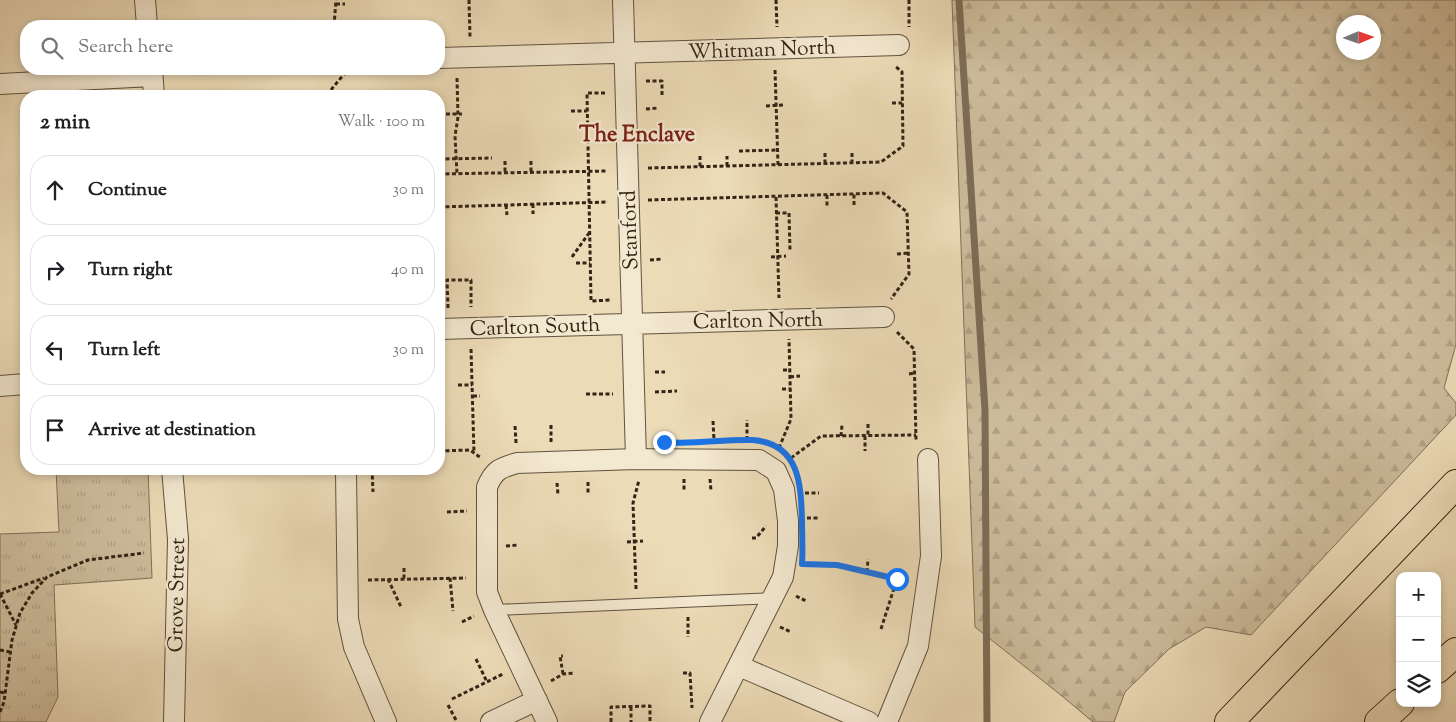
<!DOCTYPE html>
<html lang="en">
<head>
<meta charset="utf-8">
<style>
	:root { --surface:#fff; --page:#f6f6f6; --text:#202124; --muted:#757577; --line:#e0e0e0 }
	body { margin:0; font-family:"Sorts Mill Goudy",serif; background:var(--page); color:var(--text) }
	.controls { position:absolute; right:15px; bottom:15px; display:grid; overflow:hidden; border-radius:10px; box-shadow:0 2px 8px #0003 }
	.controls button { width:45px; height:45px; display:grid; place-items:center; padding:0; border:0; border-bottom:1px solid var(--line); background:var(--surface); color:var(--text); font:25px sans-serif }
	.compass { position:absolute; left:1336px; top:15px; width:45px; height:45px; border-radius:50%; background:var(--surface); box-shadow:0 2px 8px #0003; rotate:88deg }
	.stop { position:absolute; width:15px; height:15px; margin:-11px; border:4px solid #1a73e8; border-radius:50%; background:#fff }
	.stop.end { background:#1a73e8; border-color:#fff; box-shadow:0 1px 5px #0008 }
	.list { margin:0; padding:0; list-style:none }
	h2 { display:flex; justify-content:space-between; align-items:center; height:65px; margin:0; padding:0 20px; font-size:21px }
	h2 small { font-size:16px; font-weight:400; color:var(--muted) }
	.list li { display:grid; grid-template-columns:32px 1fr auto; gap:15px; align-items:center; box-sizing:border-box; height:70px; margin:0 10px 10px; padding:0 10px; border:1px solid var(--line); border-radius:20px }
	.list b { display:block; font-size:19px; white-space:nowrap }
	.list em { font-size:16px; font-style:normal; color:var(--muted) }
	.icon { flex:none; width:28px; height:28px; fill:none; stroke:currentColor; stroke-width:2; stroke-linecap:round; stroke-linejoin:round }
	.map { position:relative; flex:none; width:1456px; height:722px; overflow:hidden }
	.search { position:absolute; background:var(--surface); box-shadow:0 2px 8px #0003; left:20px; top:20px; width:425px; height:55px; display:flex; align-items:center; gap:12px; box-sizing:border-box; padding:0 18px; border-radius:20px; color:var(--muted); font-size:19px }
	.panel { position:absolute; background:var(--surface); box-shadow:0 2px 8px #0003; left:20px; top:90px; width:425px; height:385px; border-radius:20px }
	.map>svg:first-child { display:block }
	.forest { fill:url(#forest-firs); stroke:#807059; fill-rule:evenodd }
	.park { fill:url(#park-tufts); stroke:#807059 }
	.lines { fill:none; stroke-linecap:round; stroke-linejoin:round }
	.stream { stroke:#7c6d56; stroke-width:7 }
	.service-casing { stroke:#61523e; stroke-width:12 }
	.minor-casing { stroke:#61523e; stroke-width:22 }
	.trunk-casing { stroke:#332416; stroke-width:30 }
	.motorway-casing { stroke:#332416; stroke-width:30 }
	.path { stroke:#332416; stroke-width:3; stroke-dasharray:4 2.5; stroke-linecap:butt }
	.service { stroke:#f3e8d0; stroke-width:10 }
	.minor { stroke:#f3e8d0; stroke-width:20 }
	.trunk { stroke:#ecdbb7; stroke-width:28 }
	.motorway { stroke:#ecdbb7; stroke-width:28 }
	.route { stroke:#1a73e8; stroke-width:6 }
	.labels { text-anchor:middle; stroke-width:4.5; stroke-linejoin:round; paint-order:stroke }
	.street-label { font-size:21px; fill:#332416; stroke:#f3e8d0 }
	.neighbourhood-label { font-size:22px; font-weight:bold; fill:#7a1f14; stroke:#f3e8d0 }
</style>
</head>
<body>
<div class="map">
<svg width="1456" height="722" viewBox="0 0 1456 722">
	<defs>
		<pattern id="forest-firs" width="22" height="20" patternUnits="userSpaceOnUse" patternTransform="scale(1.25)"><rect width="22" height="20" fill="#cdbc9c"/><path d="M5 1l3.5 6h-7zM16 11l3.5 6h-7z" fill="#b0a186"/></pattern>
		<pattern id="park-tufts" width="24" height="20" patternUnits="userSpaceOnUse" patternTransform="scale(1.25)"><rect width="24" height="20" fill="#cdbc9c"/><path d="M3 7l-1-3M5 7V3M7 7l1-3M15 17l-1-3M17 17v-4M19 17l1-3" fill="none" stroke="#b0a186"/></pattern>
	</defs>
	<rect width="100%" height="100%" fill="#ecdbb7"/>
	<filter id="stains"><feTurbulence type="fractalNoise" baseFrequency=".004" numOctaves="4"/><feColorMatrix values="0 0 0 0 .2 0 0 0 0 .09 0 0 0 0 .02 0 0 0 .5 -.17"/></filter>
	<radialGradient id="worn" r=".72"><stop offset=".6" stop-color="#630" stop-opacity="0"/><stop offset="1" stop-color="#630" stop-opacity=".3"/></radialGradient>
	<path class="forest" d="M952 0H1456V344L1444 388 1456 403V415L1251 635 1206 627 1169 649 1125 692 1114 722H1093L1062 696 975 627ZM1344 22H1374V52H1344Z"/>
	<path class="park" d="M56 469H148L152 578 54 585 58 697 46 722H0V534L59 532Z"/>
	<g class="lines">
		<path class="stream" d="M959 0 985 410 987 722"/>
		<defs>
			<path id="service" d="M494 610 773 598"/>
			<path id="minor" d="M145 0 147 26
				M623 0 636 459
				M439 58 899 45
				M152 69 154 96
				M0 84 152 76
				M439 329 884 317
				M0 386 26 384
				M172 469 178 539 174 722
				M346 472 348 619 354 647 386 722
				M739 666 869 722
				M491 722 537 700
				M547 722 494 610 487 592V487C494 470 500 468 517 463L636 459 759 460 776 471 784 489 788 521V546L783 577 710 722
				M887 722 918 646 931 556 928 459"/>
			<path id="trunk" d="M1437 669 1456 652
				M1379 722 1400 703"/>
			<path id="motorway" d="M1229 722 1456 484"/>
		</defs>
		<use href="#service" class="service-casing"/>
		<use href="#minor" class="minor-casing"/>
		<use href="#trunk" class="trunk-casing"/>
		<use href="#motorway" class="motorway-casing"/>
		<path class="path" d="M469 0 470 37
			M776 0 777 27
			M909 0V27
			M336 4H345
			M334 26 336 0
			M775 70 778 165
			M457 78 458 117 455 136 457 174
			M646 81H662V96
			M605 93H587L591 301 612 300
			M330 96V91L345 73 368 72
			M892 103H902
			M766 106 783 105
			M646 109 658 108
			M571 111H587
			M446 114H462
			M739 151 777 150
			M825 153V163
			M852 153V163
			M700 156V167
			M439 159 492 158
			M505 161V173
			M531 161V172
			M727 166V156
			M648 168 881 162 903 146 902 72 895 66
			M439 174 607 171
			M827 195V206
			M776 197 779 298
			M648 200 883 193 907 212 909 274 891 299
			M533 204V214
			M506 205 507 215
			M854 205V194
			M439 207 608 202
			M776 213H789L790 250
			M897 254 908 253
			M572 257 589 233
			M771 257 786 256
			M650 260 662 259
			M576 263H590
			M448 308 447 280H471V307
			M897 332 914 349 916 441
			M471 349 474 453
			M783 370H790
			M655 372H665
			M909 374 915 373
			M790 377 800 376
			M458 385H472
			M782 389H791
			M655 392 677 391
			M586 394H613
			M473 396H480
			M713 421 714 440
			M868 424V435
			M515 426 516 443
			M841 436 842 425
			M865 436V451
			M747 440V420
			M551 442V425
			M779 448 791 419 789 339
			M439 451 470 450 481 458
			M791 458 821 436 916 435
			M372 469 373 492
			M684 479V492
			M710 479 711 491
			M588 482V494
			M557 483 558 495
			M805 493H819
			M447 512 467 511
			M807 518H819
			M752 538H756L766 526
			M627 542 643 541
			M506 546 518 545
			M806 564 837 565 908 581
			M404 568V579
			M867 572 868 559
			M450 578 453 611
			M388 579 401 607
			M368 580 466 578
			M636 589 633 503 639 480
			M0 594 44 578
			M0 594 16 625
			M796 596 806 601
			M688 617V637
			M462 622 474 616
			M780 627 791 632
			M881 629 897 579
			M0 650 10 652
			M476 659 487 682
			M683 673H690L692 708
			M563 674 560 656H563
			M551 681 563 674 575 673
			M0 692 5 693
			M452 699 503 674
			M448 705 457 722
			M631 707V722
			M0 712 4 702 12 640 20 613 32 593 47 577 88 560 144 553
			M611 722V707L650 706V722"/>
		<use href="#service" class="service"/>
		<use href="#minor" class="minor"/>
		<use href="#trunk" class="trunk"/>
		<use href="#motorway" class="motorway"/>
	</g>
	<g class="lines">
		<path class="route" d="M664 442C693 445 723 439 752 440 800 443 801 485 802 521 802 535 803 550 802 564L837 565 897 579"/>
	</g>
	<g class="labels">
		<g class="street-label">
			<text transform="translate(762 49) rotate(-2)" y="7">Whitman North</text>
			<text transform="translate(629 230) rotate(-92)" y="7">Stanford</text>
			<text transform="translate(758 320) rotate(-1)" y="7">Carlton North</text>
			<text transform="translate(535 326) rotate(-2)" y="7">Carlton South</text>
			<text transform="translate(176 595) rotate(-89)" y="7">Grove Street</text>
		</g>
		<g class="neighbourhood-label">
			<text x="637" y="141">The Enclave</text>
		</g>
	</g>
	<rect width="100%" height="100%" filter="url(#stains)"/>
	<rect width="100%" height="100%" fill="url(#worn)"/>
</svg>
<div class="controls">
<button>+</button>
<button>−</button>
<button><svg class="icon" aria-label="layers" viewBox="0 0 24 24"><path d="M12 4l9 5-9 5-9-5zM3 14l9 5 9-5"/></svg></button>
</div>
<svg class="compass" viewBox="-18 -18 36 36"><path d="M0-13l5 13h-10z" fill="#e53935"/><path d="M0 13l5-13h-10z" fill="#757577"/></svg>
<div class="stop" style="left:897px;top:579px"></div>
<div class="stop end" style="left:664px;top:442px"></div>
<div class="search"><svg class="icon" aria-label="search" viewBox="0 0 24 24"><circle cx="10" cy="10" r="6"/><path d="M15 15l6 6"/></svg>Search here</div>
<section class="panel">
<h2>2 min<small>Walk · 100 m</small></h2>
<ul class="list">
<li><svg class="icon" aria-label="ahead" viewBox="0 0 24 24"><path d="M12 20V5M6 11l6-6 6 6"/></svg><div><b>Continue</b></div><em>30 m</em></li>
<li><svg class="icon" aria-label="right" viewBox="0 0 24 24"><path d="M7 20v-9h11M14 6l5 5-5 5"/></svg><div><b>Turn right</b></div><em>40 m</em></li>
<li><svg class="icon" aria-label="left" viewBox="0 0 24 24"><path d="M17 20v-9H6M10 6l-5 5 5 5"/></svg><div><b>Turn left</b></div><em>30 m</em></li>
<li><svg class="icon" aria-label="arrive" viewBox="0 0 24 24"><path d="M6 21V4h12l-3 4 3 4H6"/></svg><div><b>Arrive at destination</b></div></li>
</ul>
</section>
</div>
</body>
</html>
